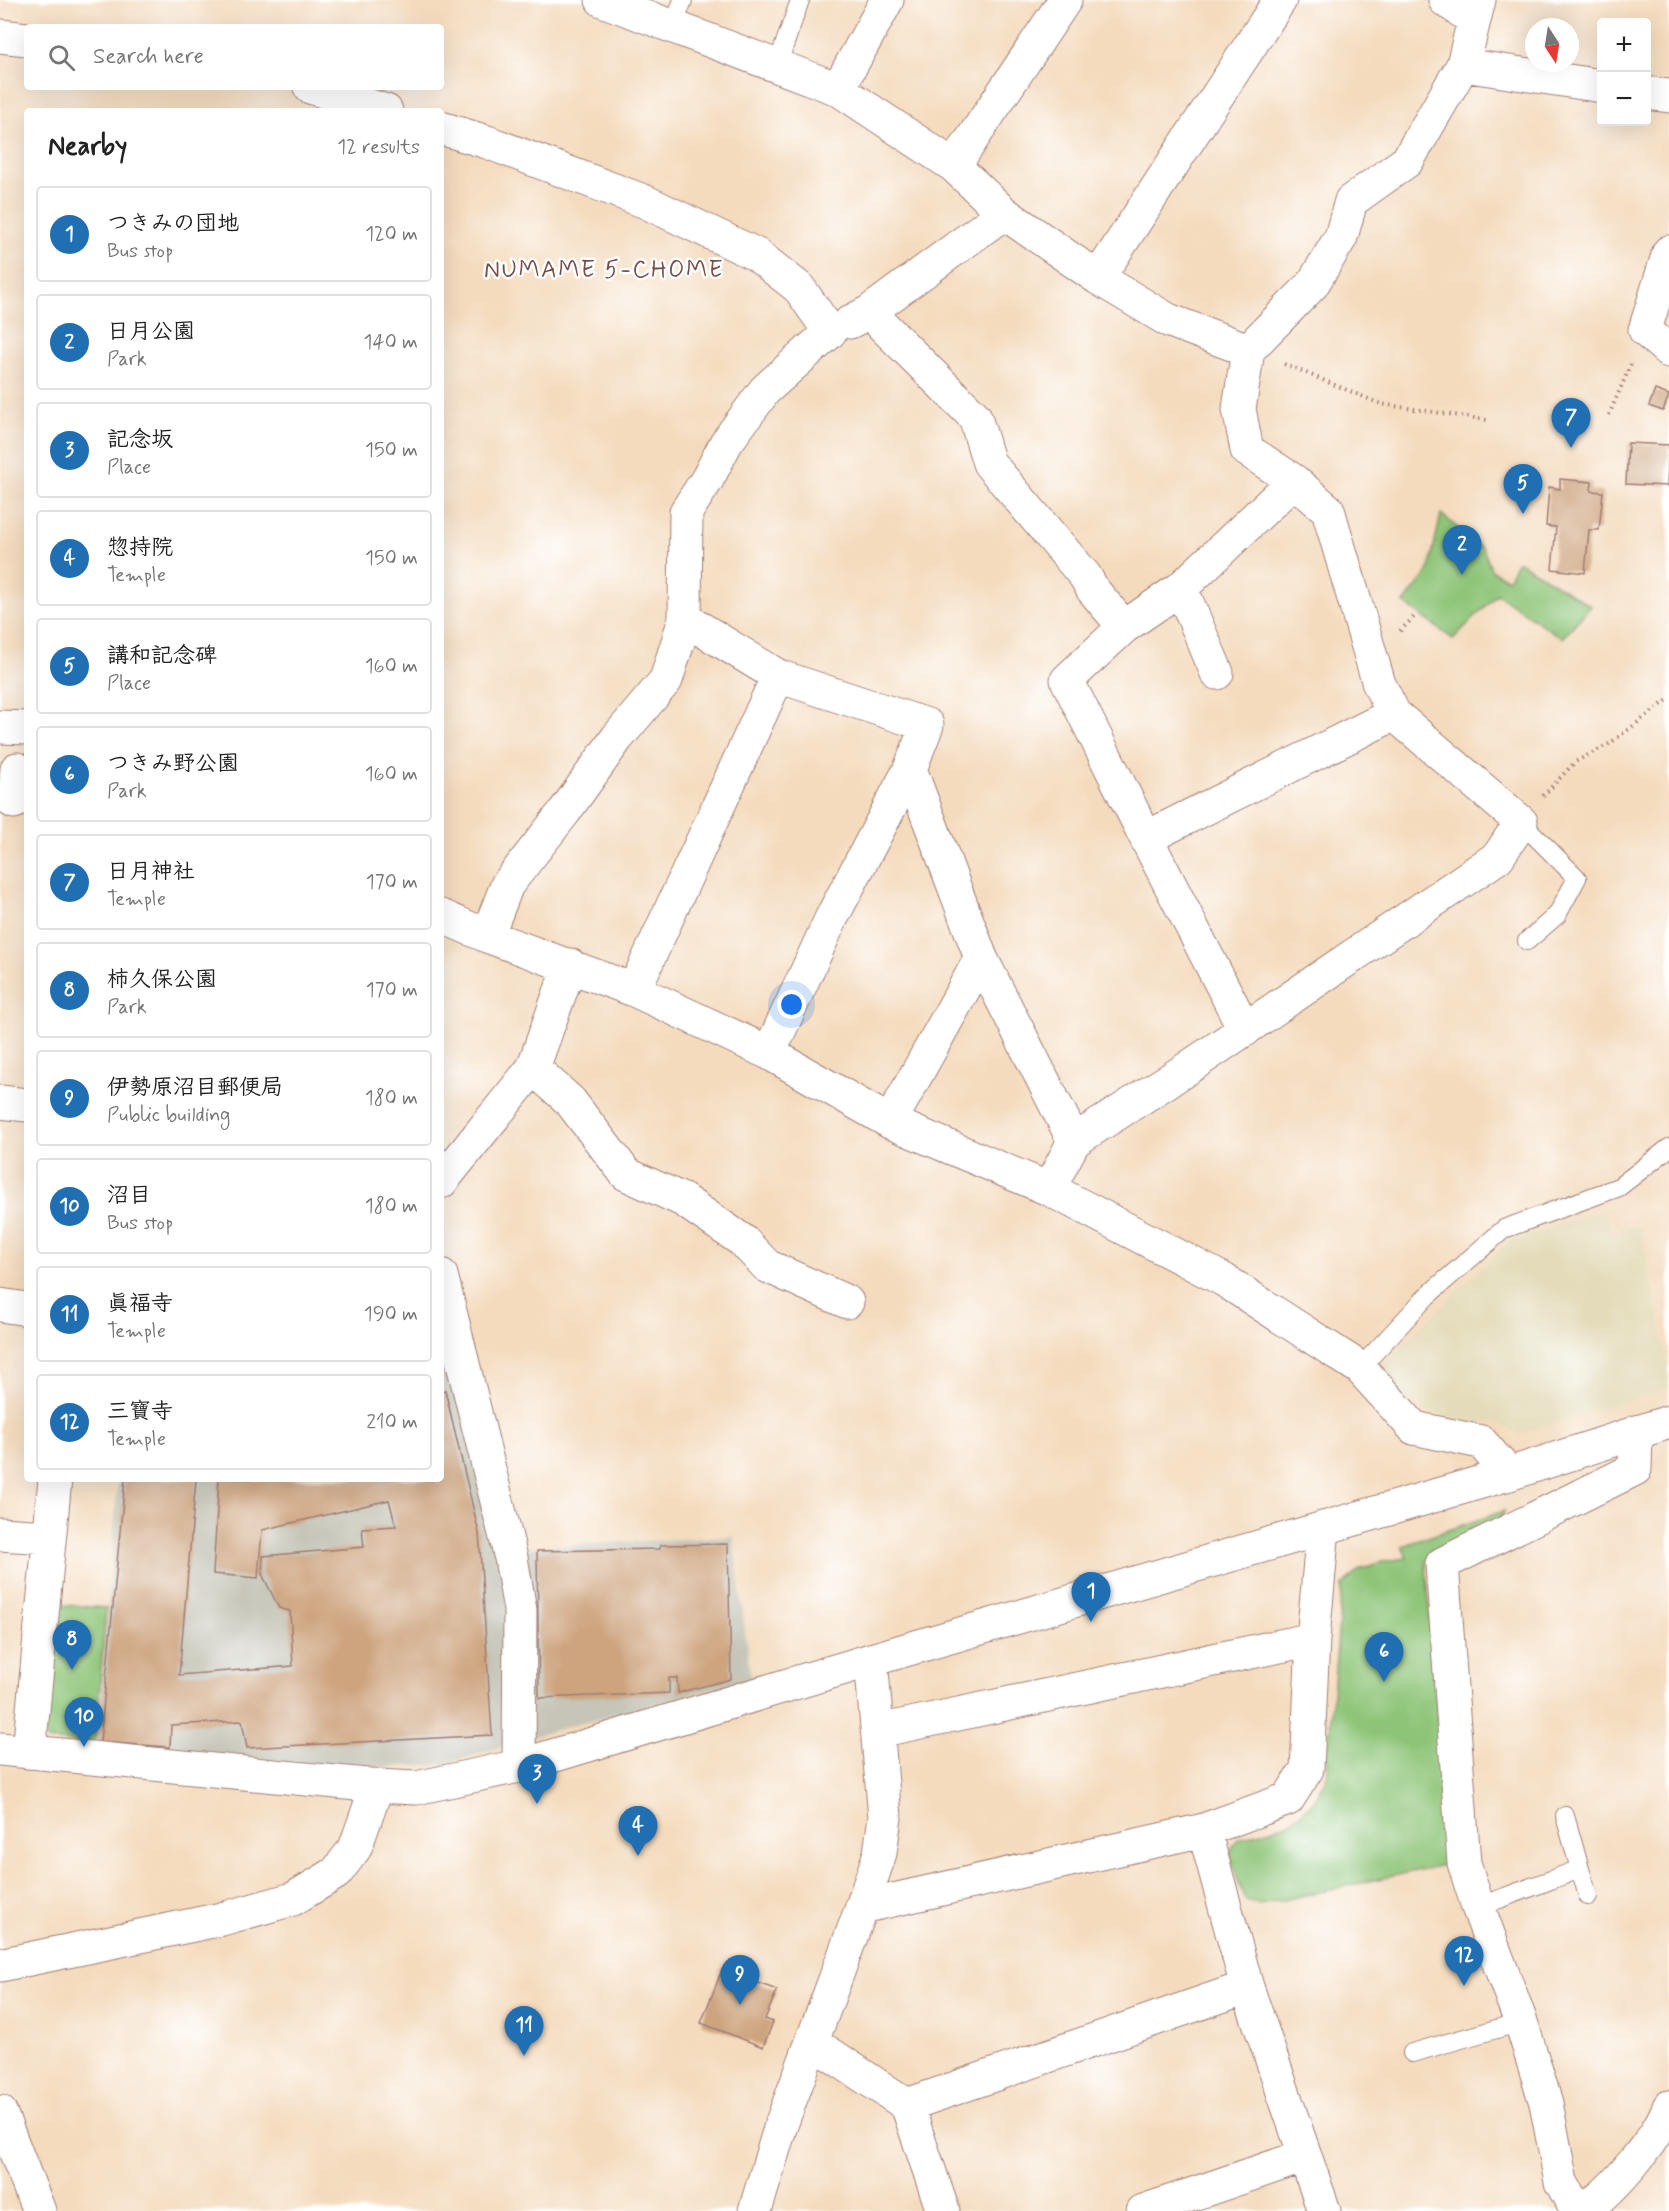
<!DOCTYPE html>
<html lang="en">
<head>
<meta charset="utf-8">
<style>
	:root { --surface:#fff; --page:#f2f2f2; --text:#222; --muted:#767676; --line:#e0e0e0; --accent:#1f6fb2 }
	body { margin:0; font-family:Mynerve,"Klee One",sans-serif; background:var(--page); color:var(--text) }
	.controls { position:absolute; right:18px; top:18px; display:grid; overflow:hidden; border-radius:6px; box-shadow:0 6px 24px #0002 }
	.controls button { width:54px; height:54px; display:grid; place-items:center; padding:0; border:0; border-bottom:2px solid var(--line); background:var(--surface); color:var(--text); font:30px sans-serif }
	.compass { position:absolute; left:1525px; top:18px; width:54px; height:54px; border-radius:50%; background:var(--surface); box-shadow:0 6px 24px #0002; rotate:168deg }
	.you { position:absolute; left:792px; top:1005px; width:21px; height:21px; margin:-15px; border:4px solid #fff; border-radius:50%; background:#1a73e8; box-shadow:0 0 0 9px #1a73e833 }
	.badge { display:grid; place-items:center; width:39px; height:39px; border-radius:50%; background:var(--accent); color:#fff; font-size:20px; font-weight:700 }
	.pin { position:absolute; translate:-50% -50px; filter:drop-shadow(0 2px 3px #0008) }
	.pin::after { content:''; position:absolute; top:32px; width:21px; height:18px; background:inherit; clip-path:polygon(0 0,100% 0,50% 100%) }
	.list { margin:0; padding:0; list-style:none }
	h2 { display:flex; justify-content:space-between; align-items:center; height:78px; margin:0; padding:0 24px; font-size:26px }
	h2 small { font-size:20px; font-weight:400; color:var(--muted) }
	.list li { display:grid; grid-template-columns:39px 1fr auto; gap:18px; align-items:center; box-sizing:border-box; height:96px; margin:0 12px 12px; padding:0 12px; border:2px solid var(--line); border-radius:6px }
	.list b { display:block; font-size:22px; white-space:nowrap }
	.list p { margin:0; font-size:20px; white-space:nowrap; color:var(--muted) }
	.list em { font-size:20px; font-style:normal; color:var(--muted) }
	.icon { flex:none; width:33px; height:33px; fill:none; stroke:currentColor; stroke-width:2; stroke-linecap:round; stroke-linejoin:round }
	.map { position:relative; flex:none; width:1669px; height:2211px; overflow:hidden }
	.search { position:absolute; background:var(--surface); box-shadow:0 6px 24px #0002; left:24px; top:24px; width:420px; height:66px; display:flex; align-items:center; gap:15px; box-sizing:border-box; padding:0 21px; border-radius:6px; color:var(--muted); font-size:22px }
	.panel { position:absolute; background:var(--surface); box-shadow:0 6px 24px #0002; left:24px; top:108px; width:420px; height:1374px; border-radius:6px }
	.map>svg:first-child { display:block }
	.built { fill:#e4dbba }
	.industrial { fill:#c6c5b8 }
	.green { fill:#8dc477; stroke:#6c7251; stroke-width:1.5 }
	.building { fill:#cea47f }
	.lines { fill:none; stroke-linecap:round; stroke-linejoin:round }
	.lane-casing { stroke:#9f7d74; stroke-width:20 }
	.street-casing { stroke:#9f7d74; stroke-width:35 }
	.secondary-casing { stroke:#9f7d74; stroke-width:35 }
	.path { stroke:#9f7d74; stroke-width:4; stroke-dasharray:1.5 4.5; stroke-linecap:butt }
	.lane { stroke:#fff; stroke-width:18 }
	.street { stroke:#fff; stroke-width:33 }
	.secondary { stroke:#fff; stroke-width:33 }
	.labels { text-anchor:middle; stroke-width:5; stroke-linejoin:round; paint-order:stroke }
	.neighbourhood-label { font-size:24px; letter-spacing:1.5px; fill:#784e48; stroke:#fff }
</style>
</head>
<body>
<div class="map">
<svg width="1669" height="2211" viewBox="0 0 1669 2211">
	<rect width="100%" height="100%" fill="#fff"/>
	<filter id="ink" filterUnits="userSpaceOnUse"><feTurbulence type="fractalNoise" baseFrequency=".0167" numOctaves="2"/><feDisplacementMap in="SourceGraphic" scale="12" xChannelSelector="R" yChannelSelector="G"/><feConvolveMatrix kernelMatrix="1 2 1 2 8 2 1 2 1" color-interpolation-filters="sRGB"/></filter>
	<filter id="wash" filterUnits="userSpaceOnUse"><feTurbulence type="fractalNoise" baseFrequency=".008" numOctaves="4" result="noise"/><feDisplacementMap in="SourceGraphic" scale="24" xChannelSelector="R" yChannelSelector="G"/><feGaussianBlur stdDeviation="1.35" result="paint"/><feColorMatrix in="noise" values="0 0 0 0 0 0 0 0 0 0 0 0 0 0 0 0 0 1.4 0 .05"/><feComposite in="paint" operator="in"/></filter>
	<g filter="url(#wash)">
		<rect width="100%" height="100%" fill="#f4dbbe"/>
		<path class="built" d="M1605 1210 1612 1232 1640 1226 1669 1369V1389L1519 1434 1496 1422 1479 1424 1455 1421 1413 1405 1378 1369 1510 1240Z"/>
		<path class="industrial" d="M449 1354 500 1549 733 1536 751 1679 552 1731 445 1764 371 1768 97 1747 118 1479H441V1357Z"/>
		<path class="green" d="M1441 514 1483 549 1492 571 1508 579 1518 561 1591 606 1562 638 1497 594 1453 639 1404 603 1429 570Z
			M1504 1511 1502 1518 1426 1562 1448 1864 1260 1905 1244 1899 1229 1853 1238 1839 1290 1823 1313 1802 1326 1778 1342 1586 1360 1569 1386 1561 1407 1558 1402 1546Z
			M49 1604 106 1608 95 1744 46 1740Z"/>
		<g id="blocks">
			<path class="building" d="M1655 390 1669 395 1663 411 1649 406Z
				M1628 443 1669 445 1667 486 1626 484Z
				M1560 479 1592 482 1591 491 1603 492 1599 530H1589L1585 573 1552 569 1556 527 1546 526 1549 487 1560 489Z
				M445 1390 479 1533 492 1735 247 1748 242 1721 171 1725 170 1747 100 1742 125 1479H196L179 1675 293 1666 290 1611 279 1608 262 1574 263 1556 364 1547 362 1528 396 1526 389 1500 262 1530 258 1578 213 1574 219 1479H441V1391Z
				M728 1544 731 1679 678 1693 677 1678H669V1693L539 1698 537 1551 660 1549V1545Z
				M722 1970 777 1990 765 2019 773 2022 763 2047 701 2023Z"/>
		</g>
	</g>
	<g filter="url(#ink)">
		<use href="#blocks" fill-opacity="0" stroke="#9f7d74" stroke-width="1.5"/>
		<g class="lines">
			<defs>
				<path id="lane" d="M673 27 683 0
					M777 66 800 0
					M1521 822 1577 878 1557 915 1527 941
					M1360 1368 1427 1296 1504 1229 1619 1187 1669 1148
					M1580 1869 1588 1896
					M1478 1907 1580 1869 1565 1816
					M1412 2053 1521 2022"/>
				<path id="street" d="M602 0 838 89 954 166 1004 213 1098 278 1168 320 1248 350
					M1445 0 1473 19
					M0 36 27 39
					M1463 65 1602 86
					M310 87 386 111
					M838 89 887 0
					M1646 93 1669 96
					M441 128 487 142 646 202 757 255 799 288 830 332 765 390 726 443 708 478 686 512 685 619 666 680 617 738 565 811 507 885 487 936 634 990 769 1053 890 1122 1049 1189 1224 1280 1360 1368 1414 1428 1481 1442 1509 1474
					M954 166 1065 0
					M1669 252 1645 330 1669 351
					M1098 278 1280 0
					M869 312 975 417 989 463 1085 576 1093 590 1124 627
					M850 322 869 312 1004 213
					M1181 588 1217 673
					M685 619 778 676 927 725 910 769 981 958 1074 1141
					M0 727 27 728
					M14 802 17 769
					M1146 838 1394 714
					M441 916 487 936
					M634 990 778 676
					M1245 1030 1146 838 1067 680 1124 627 1181 588 1294 481
					M769 1053 832 917 910 769
					M533 1068 570 1101 626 1174 683 1200 743 1241 767 1266 847 1302
					M0 1102 27 1105
					M890 1122 981 958
					M441 1182 533 1068 570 965
					M1049 1189 1074 1141 1185 1070 1498 857 1521 822 1394 714 1379 684 1328 510 1294 481 1247 450 1239 409 1248 350 1312 285 1341 237 1351 201 1407 161 1463 65 1479 0
					M441 1275 511 1558 520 1610 519 1766
					M0 1305 27 1309
					M0 1534 48 1537
					M878 1731 1313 1639
					M29 1752 55 1479
					M1204 1830 1247 1987 1324 2211
					M862 1907 880 1853 885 1817 871 1660
					M0 1965 222 1919 293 1899 336 1873 355 1848 377 1786
					M812 2042 907 2105 943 2211
					M907 2105 1247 1987
					M0 2112 39 2211
					M755 2211 781 2125 862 1907 1204 1830 1288 1799 1307 1769 1313 1639 1323 1528
					M1143 2211 1305 2156
					M1577 2211 1561 2182 1546 2103 1521 2022 1478 1907 1464 1863 1442 1564 1635 1469 1636 1432
					M1582 2211C1611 2194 1657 2139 1669 2107"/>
				<path id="secondary" d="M0 1749 377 1786 416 1788 519 1766 871 1660 1509 1474 1669 1422"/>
			</defs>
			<use href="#lane" class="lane-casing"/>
			<use href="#street" class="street-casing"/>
			<use href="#secondary" class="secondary-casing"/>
			<path class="path" d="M1284 364 1381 404 1487 420
				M1609 415 1631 364
				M1400 631 1417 614
				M1543 796 1575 762 1609 744 1669 699"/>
			<use href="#lane" class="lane"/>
			<use href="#street" class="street"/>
			<use href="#secondary" class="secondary"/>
		</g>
	</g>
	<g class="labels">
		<g class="neighbourhood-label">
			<text x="604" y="277">NUMAME 5-CHOME</text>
		</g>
	</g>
</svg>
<div class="controls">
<button>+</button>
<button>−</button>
</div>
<svg class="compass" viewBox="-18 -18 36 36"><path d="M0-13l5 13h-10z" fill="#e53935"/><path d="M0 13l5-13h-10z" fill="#767676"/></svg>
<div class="you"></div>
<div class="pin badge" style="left:1091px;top:1622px">1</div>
<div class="pin badge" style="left:1462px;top:575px">2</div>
<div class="pin badge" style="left:537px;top:1804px">3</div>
<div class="pin badge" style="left:638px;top:1856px">4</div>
<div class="pin badge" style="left:1523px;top:514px">5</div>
<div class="pin badge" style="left:1384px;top:1682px">6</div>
<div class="pin badge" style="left:1571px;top:448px">7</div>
<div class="pin badge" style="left:72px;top:1670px">8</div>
<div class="pin badge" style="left:740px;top:2005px">9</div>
<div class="pin badge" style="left:84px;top:1747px">10</div>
<div class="pin badge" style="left:524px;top:2056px">11</div>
<div class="pin badge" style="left:1464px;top:1986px">12</div>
<div class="search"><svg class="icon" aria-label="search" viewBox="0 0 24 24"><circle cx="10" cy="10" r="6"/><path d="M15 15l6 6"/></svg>Search here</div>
<section class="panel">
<h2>Nearby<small>12 results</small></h2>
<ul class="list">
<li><span class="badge">1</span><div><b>つきみの団地</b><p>Bus stop</p></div><em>120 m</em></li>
<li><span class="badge">2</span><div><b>日月公園</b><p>Park</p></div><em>140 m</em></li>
<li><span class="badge">3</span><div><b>記念坂</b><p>Place</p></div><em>150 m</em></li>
<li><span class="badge">4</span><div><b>惣持院</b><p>Temple</p></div><em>150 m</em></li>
<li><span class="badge">5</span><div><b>講和記念碑</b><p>Place</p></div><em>160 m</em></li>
<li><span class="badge">6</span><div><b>つきみ野公園</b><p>Park</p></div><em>160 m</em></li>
<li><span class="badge">7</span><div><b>日月神社</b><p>Temple</p></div><em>170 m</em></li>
<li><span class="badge">8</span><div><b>柿久保公園</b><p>Park</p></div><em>170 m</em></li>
<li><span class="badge">9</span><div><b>伊勢原沼目郵便局</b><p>Public building</p></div><em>180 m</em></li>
<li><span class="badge">10</span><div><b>沼目</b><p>Bus stop</p></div><em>180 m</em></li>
<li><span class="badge">11</span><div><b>眞福寺</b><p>Temple</p></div><em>190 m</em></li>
<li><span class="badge">12</span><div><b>三寶寺</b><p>Temple</p></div><em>210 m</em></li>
</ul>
</section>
</div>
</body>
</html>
